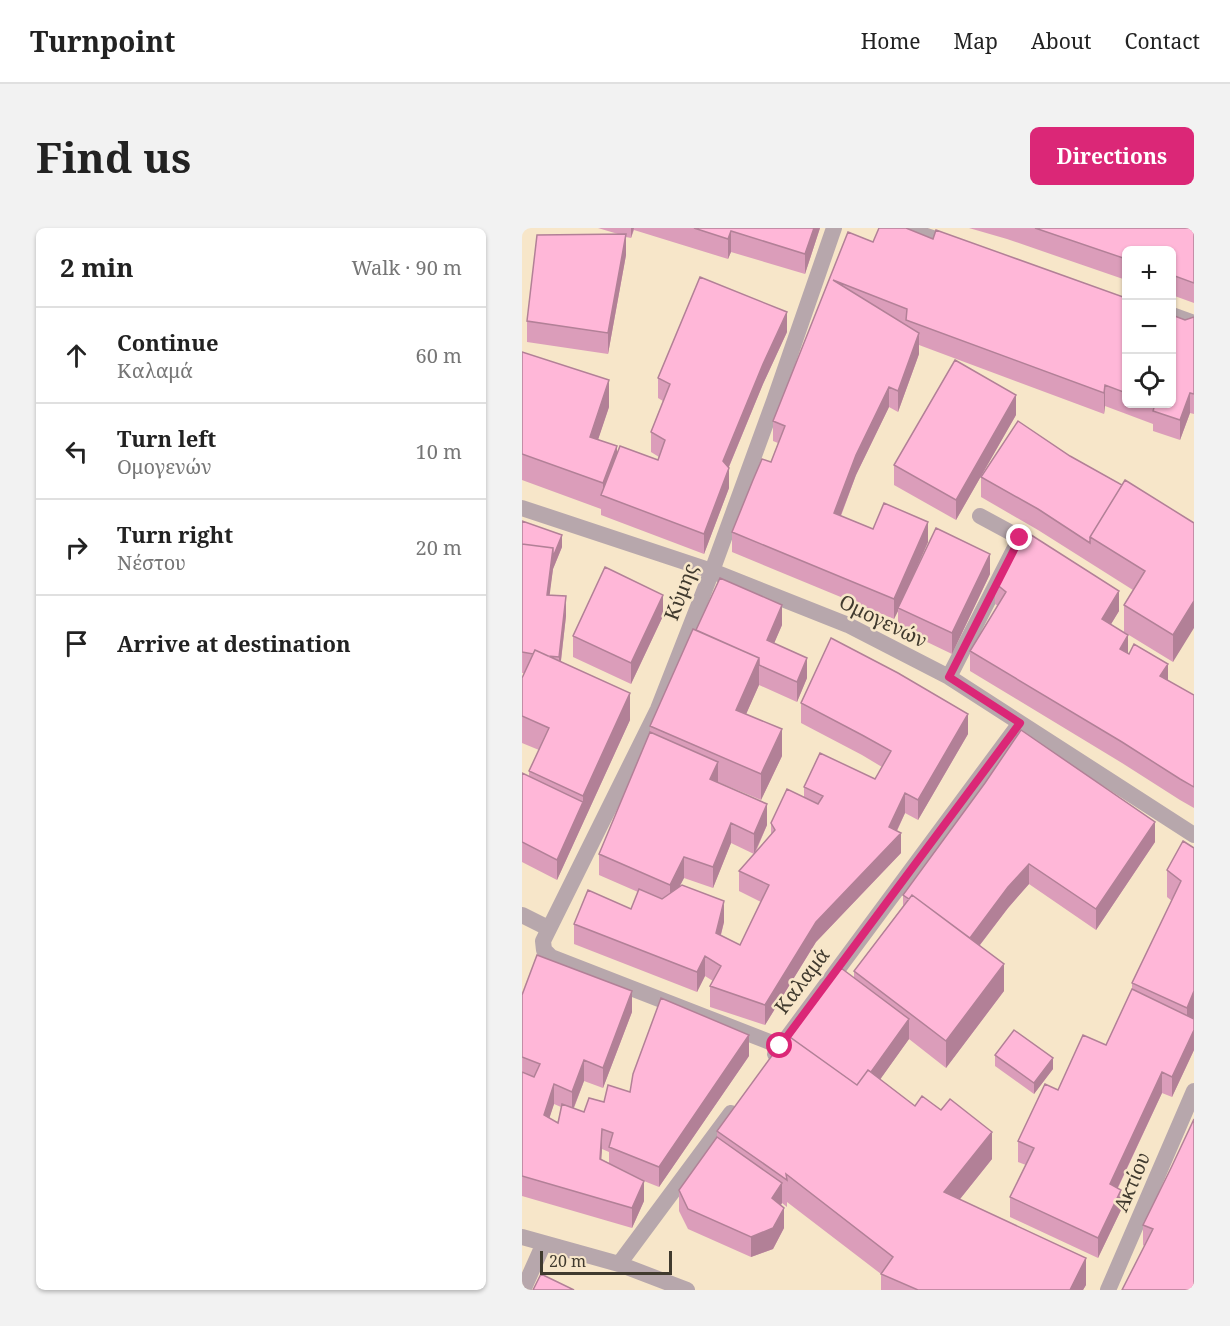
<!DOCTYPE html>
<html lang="en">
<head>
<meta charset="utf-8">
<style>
	:root { --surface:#fff; --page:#f2f2f2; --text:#222; --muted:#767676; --line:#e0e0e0; --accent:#db2777 }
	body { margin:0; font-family:"Noto Serif",serif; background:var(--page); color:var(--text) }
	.controls { position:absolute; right:18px; top:18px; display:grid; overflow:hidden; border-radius:9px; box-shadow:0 2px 4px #0004 }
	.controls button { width:54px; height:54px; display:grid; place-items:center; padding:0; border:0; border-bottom:2px solid var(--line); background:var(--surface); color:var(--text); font:30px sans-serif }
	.scale { position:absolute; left:18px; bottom:15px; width:132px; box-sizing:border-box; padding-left:6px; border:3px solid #403a2e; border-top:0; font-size:16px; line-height:21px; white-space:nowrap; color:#403a2e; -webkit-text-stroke:4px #f7e6c9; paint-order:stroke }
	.stop { position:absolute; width:18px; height:18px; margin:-14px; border:4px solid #db2777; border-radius:50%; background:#fff }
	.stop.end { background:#db2777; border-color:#fff; box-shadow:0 2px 6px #0008 }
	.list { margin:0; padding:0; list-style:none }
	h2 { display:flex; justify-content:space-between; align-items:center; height:78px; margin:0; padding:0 24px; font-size:26px }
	h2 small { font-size:20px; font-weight:400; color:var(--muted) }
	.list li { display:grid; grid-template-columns:39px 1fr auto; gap:18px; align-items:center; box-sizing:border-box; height:96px; padding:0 24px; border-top:2px solid var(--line) }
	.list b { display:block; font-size:22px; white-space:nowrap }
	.list p { margin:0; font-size:20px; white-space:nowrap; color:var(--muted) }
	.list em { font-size:20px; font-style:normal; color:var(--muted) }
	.icon { flex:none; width:33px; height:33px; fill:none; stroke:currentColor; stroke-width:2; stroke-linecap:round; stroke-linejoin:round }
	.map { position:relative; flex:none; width:672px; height:1062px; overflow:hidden; border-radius:9px }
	header { display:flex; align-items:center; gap:36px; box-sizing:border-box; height:84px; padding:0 30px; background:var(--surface); border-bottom:2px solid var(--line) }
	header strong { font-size:28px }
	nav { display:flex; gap:33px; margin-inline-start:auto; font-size:21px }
	.intro { display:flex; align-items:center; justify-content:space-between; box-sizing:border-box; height:144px; padding:0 36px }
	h1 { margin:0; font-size:42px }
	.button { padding:15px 27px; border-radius:9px; background:var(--accent); color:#fff; font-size:21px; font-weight:700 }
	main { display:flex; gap:36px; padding:0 36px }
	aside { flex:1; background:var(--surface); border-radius:9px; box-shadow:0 2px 4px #0004 }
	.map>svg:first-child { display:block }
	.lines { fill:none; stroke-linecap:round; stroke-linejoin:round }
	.minor { stroke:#b7a7ac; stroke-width:16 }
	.wall { fill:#db9dba; fill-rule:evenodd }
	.shaded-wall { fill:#b28097 }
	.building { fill:#ffb7d8; stroke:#b28097; stroke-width:1.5 }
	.route { stroke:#db2777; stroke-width:8 }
	.labels { text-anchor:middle; stroke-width:5; stroke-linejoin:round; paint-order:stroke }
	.street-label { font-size:20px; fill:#403a2e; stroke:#f7e6c9 }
</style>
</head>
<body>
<header>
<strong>Turnpoint</strong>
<nav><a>Home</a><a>Map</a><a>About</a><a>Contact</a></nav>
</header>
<div class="intro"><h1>Find us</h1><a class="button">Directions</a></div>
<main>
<aside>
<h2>2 min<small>Walk · 90 m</small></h2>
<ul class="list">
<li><svg class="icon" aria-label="ahead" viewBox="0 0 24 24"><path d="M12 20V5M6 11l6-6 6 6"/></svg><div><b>Continue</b><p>Καλαμά</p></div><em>60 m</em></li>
<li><svg class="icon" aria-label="left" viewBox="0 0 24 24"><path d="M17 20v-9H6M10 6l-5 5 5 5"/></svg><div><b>Turn left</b><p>Ομογενών</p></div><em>10 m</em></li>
<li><svg class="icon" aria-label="right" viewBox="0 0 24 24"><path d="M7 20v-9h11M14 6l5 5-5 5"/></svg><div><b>Turn right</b><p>Νέστου</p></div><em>20 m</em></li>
<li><svg class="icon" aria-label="arrive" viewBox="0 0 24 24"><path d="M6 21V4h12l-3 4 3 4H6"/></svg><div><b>Arrive at destination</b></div></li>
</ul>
</aside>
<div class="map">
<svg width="672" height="1062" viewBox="0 0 672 1062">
	<rect width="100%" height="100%" fill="#f7e6c9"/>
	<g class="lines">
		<path class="minor" d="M380 0 432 17
			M650 87 672 95
			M0 280 190 343 326 397 427 449 672 607
			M458 288 508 315
			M427 449 498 310
			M0 687 26 700
			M258 818 29 729 22 722 21 713 136 481 190 343 252 173 312 0
			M253 826 498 495
			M0 1009 97 1036 165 1062
			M97 1036 209 885
			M1 1062 22 1015
			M586 1062 672 863"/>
	</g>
	<path class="wall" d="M76 0H298L283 46 209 24 206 31 112 2 109 10 104 9V27L86 126 5 114V93L96 6Z
		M447 0H672V75L650 67V22H604V52L485 11Z
		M326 4 351 14 411 11 604 70V176H650L663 92 672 89V186L668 185 658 212 631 203V196L583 178 582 186 397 117V126L376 184 367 179 334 247 319 288 351 301 406 314 392 346H468L430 426 376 400V383L372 391 210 324V304L249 234 256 215 251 213V193Z
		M265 104 241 156 207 239V260L182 326 79 287V281L0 252V124L87 179 76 211 95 224 136 232 137 229 129 224V204L141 173 136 170V150Z
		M494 187 434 292 372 257V237Z
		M548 228 600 257 672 295 651 434 602 404V377L611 362 516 302 459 269V249Z
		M0 293 40 319 31 341 27 367 44 388 39 433 108 492 35 652 0 634V545L7 549V543L17 522 0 515V450L2 445H0Z
		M473 355 597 383 589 396 606 426 646 453 672 467V580L658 572 600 535 448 443V423L476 378 473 376Z
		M141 388 109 456 51 429V408Z
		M260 397 252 415 285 450 275 474 237 457 224 486 260 528 239 572 196 554 245 597 233 626 249 607V595L282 569V559L353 551 360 539 340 527 279 495V475L446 506 396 592 383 585 375 603 379 625 294 714 243 797 188 779V758L191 753 183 748 175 764 52 716V696L109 681 116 664 77 647V626L128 504V498L174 402ZM209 615 232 626 217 643V663L239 674 218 717 199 707 202 694 157 659 162 650 191 660Z
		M463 555 633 614 574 702 507 656 486 680 458 717 482 763 424 840 387 811 358 851 393 878 470 931 438 971 564 1057 561 1062H359V1046L265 974V979L260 975 259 977 262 1000 251 1021 229 1029 166 1001 157 983V962L195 909V903L268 809 332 750V743L381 678V667Z
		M672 620V822L650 869 640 865 596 960 599 982 576 1030 488 989V969L504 937 496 934V913L584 817 610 761V755L650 673 645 669V642Z
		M0 767 110 784 81 860 62 853 52 880 62 884 82 874 108 864 227 828 137 959 122 953V973L110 1000 0 968ZM32 876 39 879 36 895 27 890ZM80 921 87 924V935L79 931Z
		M473 827 531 841 512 866 473 838Z
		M649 940 672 1062 621 1017V997Z"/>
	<path class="shaded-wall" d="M109 0H112L109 10Z
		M292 0H298L283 46V26Z
		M209 3V24L206 31V11Z
		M104 6V27L86 126V105Z
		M265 84V104L241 156 201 253V233L241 136Z
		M397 105V126L376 184V163Z
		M87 152V179L68 236V209Z
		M583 157V178L582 186V165Z
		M367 159V179L334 247 312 305V285L334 227Z
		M668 165V185L658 212V192Z
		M494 167V187L434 292V272Z
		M95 218V244L81 268V255Z
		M207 240V260L182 326V306Z
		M406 294V314L377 380H376V383L372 391V371Z
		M40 307V319L31 341 25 388V367L31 320Z
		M468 326V346L430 426V405Z
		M597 363V383L580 411V391Z
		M141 367V388L109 456V435Z
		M44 368V388L37 449V429Z
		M672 373V400L651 434V407Z
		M260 377V397L245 432V412Z
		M606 407V427L598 421Z
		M237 430V457L214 509V482Z
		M285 430V450L275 474V454Z
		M646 436V457L638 448Z
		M108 465V492L35 652V632L61 574V568Z
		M446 486V506L396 592V572Z
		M260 501V528L239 572V546Z
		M196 534V555L188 551Z
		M383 565V585L368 617 379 605V625L294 714 243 797V777L294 694 367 599Z
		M245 576V597L232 626V606Z
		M633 594V614L574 702V681Z
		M209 595V615L191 660V639Z
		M162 629V650L148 677V657Z
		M507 636V656L486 680 444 735V714L486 659Z
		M202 673V694L194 725V705Z
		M183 728V748L175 764V744Z
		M482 736V763L424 840V813Z
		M110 763V784L81 860V840Z
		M672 763V790L665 807V780Z
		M387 791V811L335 884V863Z
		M672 802V822L650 869V849Z
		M227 807V828L137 959V939Z
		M531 830V841L512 866V855Z
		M62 832V853L50 884V864Z
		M640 844V865L588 976V956Z
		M32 856V876L22 907V887Z
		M80 901V921L78 951V931Z
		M470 904V931L422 991V964Z
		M122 953V973L110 1000V980Z
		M260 955V975L250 991V970Z
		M599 962V982L576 1030V1010Z
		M262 980V1000L251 1021 229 1029V1009Z
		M564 1030V1057L561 1062H548Z"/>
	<path class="building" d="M172 0H292L283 26 209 3 206 11Z
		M357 0H384L411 11 414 2 604 70V165L583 157 582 165 384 92 385 81 311 52 397 105 376 163 367 159 334 227 312 285 351 301 362 275 406 294 372 371 210 304 231 252 240 231 249 234 263 198 251 193 326 4 351 14Z
		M513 0H672V55L650 47V22H604V31Z
		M104 6 86 105 5 93 15 7Z
		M178 49 265 84 241 136 201 233 207 240 182 306 79 267 98 218 136 232 143 212 129 204 148 156 136 150Z
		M650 87 663 92 672 89V166L668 165 658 192 631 183 633 176H631H650Z
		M0 124 87 152 68 209 95 218 81 255 0 226Z
		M433 132 494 167 434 272 372 237Z
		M496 193 548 228 600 257 568 309V315L516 281 459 249Z
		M603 252 672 295V373L651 407 602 377 623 343 568 309Z
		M0 293 40 307 31 329V320L0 316Z
		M414 300 468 326 430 405 376 380Z
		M506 305 597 363 580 391 606 407 598 421 607 426 612 416 646 436 638 448 672 467V559L658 551 600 514 448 423 484 364 473 355Z
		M0 316 31 320 25 367 44 368 37 429 26 428 13 422 11 426 0 424Z
		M83 339 141 367 109 435 51 408Z
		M198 350 260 377 245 412 285 430 275 454 237 437V430L174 402Z
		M171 401 237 430 214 482 260 501 239 546 128 498Z
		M309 410 376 445 446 486 396 572 383 565 367 599 379 605 294 694 243 777 188 758 199 738 183 728 175 744 52 696 66 662 109 681 117 661 140 671 160 657 202 673 194 705 218 717 247 657 217 643 253 602 249 595 265 561 296 576 301 568 282 559 298 525 353 551 369 523 340 507 279 475Z
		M13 422 108 465 61 568 7 543 27 500 0 488V450Z
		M499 502 633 594 574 681 507 636 486 659 448 710 390 667 387 671 381 667 463 555Z
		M128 504 196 534 188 551 245 576 232 606 209 595 191 639 162 629 148 657 77 626Z
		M0 545 61 574 35 632 0 614Z
		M661 613 672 620V763L665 780 610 755 659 653 645 642Z
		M390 667 482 736 424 813 332 743Z
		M15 727 110 763 81 840 62 832 50 864 32 856 22 887 36 895 40 876 62 884 67 870 82 874 86 857 108 864 111 846 139 770 227 807 137 939 87 919 91 905 80 901 78 931 122 953 110 980 0 948V844L12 849 18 836 0 829V767Z
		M319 740 387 791 349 844 346 842 335 857 268 809Z
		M610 761 672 791V802L650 849 640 844 588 956 599 962 576 1010 488 969 512 920 496 913 523 856 536 862 561 807 584 817Z
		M492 802 531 830 512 855 473 827Z
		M265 807 335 857 346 842 393 878 400 868 419 882 428 871 470 904 422 964 564 1030 548 1062H396L359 1046 371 1029 264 946 265 952 195 903Z
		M672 891V1062H600L631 1001 621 997 649 940Z
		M195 909 260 955 250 970 262 980 251 1000 229 1009 166 981 157 962Z
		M19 1046 52 1062H11Z"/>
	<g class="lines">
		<path class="route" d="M258 818 498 495 427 449 498 310"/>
	</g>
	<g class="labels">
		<g class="street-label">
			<text transform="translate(159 364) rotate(-69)" y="7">Κύμης</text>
			<text transform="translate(361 393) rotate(26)" y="7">Ομογενών</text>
			<text transform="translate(280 753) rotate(-53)" y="7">Καλαμά</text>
			<text transform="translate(610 954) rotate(-67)" y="7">Ακτίου</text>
		</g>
	</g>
</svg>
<div class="controls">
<button>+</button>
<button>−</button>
<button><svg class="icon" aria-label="locate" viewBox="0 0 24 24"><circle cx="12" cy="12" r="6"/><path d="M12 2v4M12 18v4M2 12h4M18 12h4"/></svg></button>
</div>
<div class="scale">20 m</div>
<div class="stop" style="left:258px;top:818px"></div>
<div class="stop end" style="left:498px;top:310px"></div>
</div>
</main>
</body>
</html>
